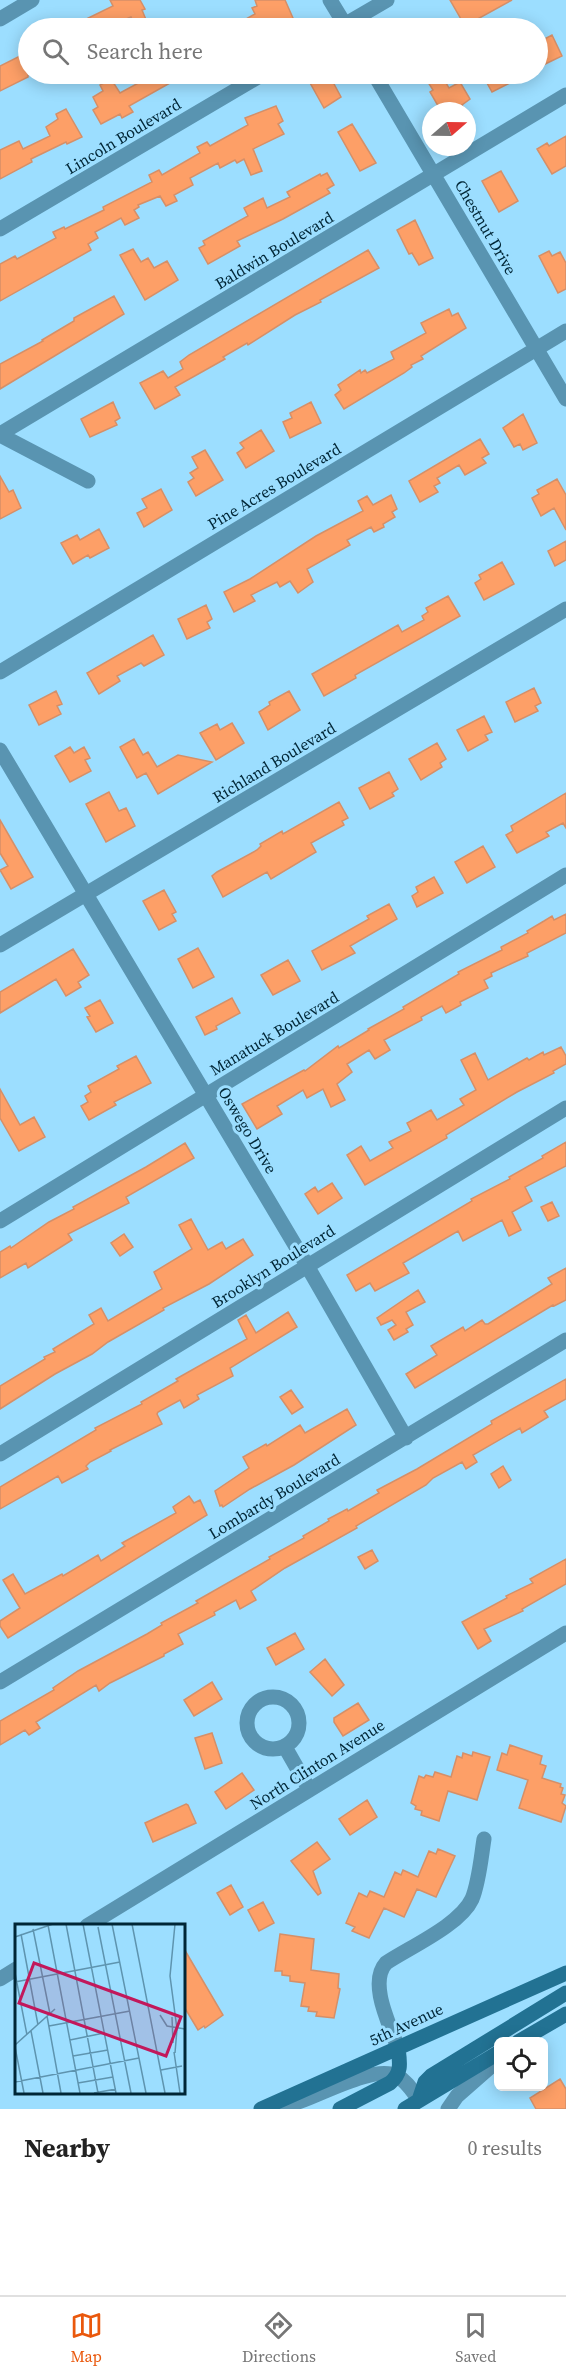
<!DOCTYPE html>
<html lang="en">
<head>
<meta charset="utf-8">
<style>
	:root { --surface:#fff; --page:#f6f6f6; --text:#222; --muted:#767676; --line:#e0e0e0; --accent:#ea580c }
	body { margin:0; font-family:"Source Serif 4",serif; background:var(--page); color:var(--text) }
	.controls { position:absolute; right:18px; bottom:18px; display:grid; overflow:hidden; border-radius:9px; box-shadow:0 3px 15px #0003 }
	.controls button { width:54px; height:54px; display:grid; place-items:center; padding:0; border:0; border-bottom:2px solid var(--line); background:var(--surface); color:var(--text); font:30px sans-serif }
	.compass { position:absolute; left:422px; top:102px; width:54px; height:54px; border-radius:50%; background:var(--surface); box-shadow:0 3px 15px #0003; rotate:70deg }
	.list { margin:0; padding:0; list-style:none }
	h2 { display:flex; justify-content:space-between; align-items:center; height:78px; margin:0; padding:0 24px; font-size:26px }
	h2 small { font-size:20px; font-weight:400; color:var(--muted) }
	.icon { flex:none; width:33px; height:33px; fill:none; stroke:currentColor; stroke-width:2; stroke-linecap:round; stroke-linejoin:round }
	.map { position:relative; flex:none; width:566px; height:2109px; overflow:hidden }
	.search { position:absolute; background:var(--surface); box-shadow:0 3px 15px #0003; left:18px; right:18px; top:18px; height:66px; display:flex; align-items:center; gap:15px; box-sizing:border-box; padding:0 21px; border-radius:33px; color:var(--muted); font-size:22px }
	.sheet { height:186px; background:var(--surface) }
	nav { display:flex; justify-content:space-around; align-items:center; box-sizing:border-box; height:84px; border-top:2px solid var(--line); background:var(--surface); font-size:16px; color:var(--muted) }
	nav a { display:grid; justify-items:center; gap:3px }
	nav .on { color:var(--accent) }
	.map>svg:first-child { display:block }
	.building { fill:#fd9f67; stroke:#d58f68; stroke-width:1.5 }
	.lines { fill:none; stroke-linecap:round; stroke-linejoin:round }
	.minor { stroke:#5994b1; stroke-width:15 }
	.tertiary { stroke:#5994b1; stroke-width:15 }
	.secondary { stroke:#227293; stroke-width:15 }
	.labels { text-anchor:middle; stroke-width:6; stroke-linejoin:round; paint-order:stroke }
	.street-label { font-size:16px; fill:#002636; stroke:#9cdeff }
	.inset-road { fill:none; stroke:#5e94af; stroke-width:1.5 }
	.view { fill:#c2185b; fill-opacity:0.15; stroke:#c2185b; stroke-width:3 }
	.inset-edge { fill:none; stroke:#002636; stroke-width:3 }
</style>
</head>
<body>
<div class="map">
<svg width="566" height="2109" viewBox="0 0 566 2109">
	<rect width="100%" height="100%" fill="#9cdeff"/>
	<path class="building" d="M110 0H140L145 9 142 10 147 22 135 27 131 17 104 28H68L113 6Z
		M255 0H285L293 18 270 28H230L255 14 252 8 257 6Z
		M450 0H512L465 26Z
		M552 35 562 56 537 68V43Z
		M28 52V77L0 91V66Z
		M155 74H186L129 106 133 112 122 118 120 114 101 124 93 110 98 107 93 97 103 91 100 85 111 79 120 93Z
		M322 74H347L333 82 341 97 324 108 309 81Z
		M435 74H441L449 88 460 82 470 99 462 105 465 111H441L430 92 433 90 426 79Z
		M482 74H505L510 83 492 92Z
		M276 106 283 121 278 124 284 134 253 149 262 171 251 175 244 159 237 163 235 160 220 168 218 163 190 178 193 185 174 195 177 201 166 206 160 196 138 205 139 207 134 210 139 218 125 225 121 218 95 232 98 238 88 244 91 250 0 301V264L15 256 17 259 56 238 53 232 64 227 65 229 104 210 103 207 152 182 149 175 159 170 162 175 200 153 197 147 207 142 210 146 248 125 245 118Z
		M66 109 82 137 67 144 66 142 31 159 32 162 0 179V150L19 141 23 149 50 136 46 127 58 119 56 114Z
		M352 124 376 163 360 171 338 132Z
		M566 136V166L552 174 537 149 547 143 549 146Z
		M501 171 518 201 499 212 482 181Z
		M327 173 334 185 327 189 330 193 283 219 237 241 240 246 208 264 199 248 205 245 203 241 248 216 244 208 263 198 267 208 290 197 287 192 320 174 321 176Z
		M415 220 433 258 419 265 412 253 409 254 397 230Z
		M133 249 141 262 148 258 154 268 167 261 178 280 145 300 120 255Z
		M368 250 379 268 320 300 321 302 295 315 248 345 247 343 223 357 225 359 175 387 180 395 155 409 140 383 163 371 168 378 183 369 180 362 189 355Z
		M549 251 552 256 560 252 566 263V289L558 293 539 256Z
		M114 296 124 314 0 389V364L43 341 42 340 74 321V318Z
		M449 309 452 316 458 313 466 328 421 356 423 359 411 365 412 367 404 373 344 409 335 395 341 390 338 385 360 370 361 373 365 370 367 373 394 359 391 352 426 333 421 323Z
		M113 402 120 418 115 421 117 425 90 437 81 419Z
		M311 402 321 423 290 438 283 422 292 418 290 413Z
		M523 414 537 443 523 450 520 444 514 447 503 428Z
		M261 430 274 451 246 468 237 453 244 448 240 443Z
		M480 439 489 454 482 458 486 463 465 475 459 465 437 478 440 483 434 486 438 492 420 502 409 481Z
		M205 450 223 480 196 496 188 482 194 478 190 473 198 468 192 457Z
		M0 476 9 492 13 490 21 508 0 519Z
		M557 479 566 495V530L554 508 541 516 532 498 539 494 537 490Z
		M161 489 172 510 144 527 137 513 147 508 142 499Z
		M391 495 397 509 392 512 395 517 383 524 384 527 374 532 371 527 347 540 350 545 307 569 313 582 298 593 290 581 280 587 277 582 251 595 255 601 234 612 224 592 250 579 316 536 363 511 358 501 367 496 373 505Z
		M99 529 109 548 90 558 88 555 73 564 61 543 77 535 80 540Z
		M566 541V560L555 566 548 551Z
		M502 562 514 584 484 600 475 583 481 579 479 575Z
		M448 596 460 616 355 675 356 678 324 696 312 674 398 625 402 632 424 620 422 616 428 612 426 608Z
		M206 605 212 619 207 622 210 628 187 639 178 619Z
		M153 635 164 655 144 666 141 663 117 676 120 681 99 694 87 673Z
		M534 688 541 703 535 706 538 711 515 722 506 702Z
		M56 691 62 704 57 706 61 714 39 725 29 705Z
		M289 691 300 710 268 730 259 712 270 705 269 702Z
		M484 716 492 732 485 735 488 740 468 751 457 730Z
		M232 723 244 743 216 760 200 733 217 724 220 730Z
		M134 739 143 755 148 752 157 767 178 755 212 762 158 794 146 773 137 778 120 747Z
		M437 743 446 759 440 763 442 767 421 780 409 759Z
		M70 747 74 753 84 747 90 758 85 760 91 771 70 782 55 756Z
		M389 772 398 789 392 793 394 796 370 809 359 788Z
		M109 792 119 811 126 808 135 826 106 842 86 804Z
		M566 793V828L563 823 546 832 549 836 517 853 506 835 513 831 511 826Z
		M339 802 348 818 342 821 344 825 311 843 316 852 271 879 267 872 223 897 212 876 217 872 257 850 261 846 260 844 282 831 283 834Z
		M0 820 33 877 11 889 0 870 8 866 0 853Z
		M483 846 495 867 467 883 455 862Z
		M434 877 443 893 417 907 412 896 418 892 416 887Z
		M164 890 176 912 172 914 176 921 159 930 143 901Z
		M389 904 397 919 350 946 355 953 322 970 312 951 369 919 367 916Z
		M566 914V933L527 953 528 956 491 973 492 976 484 980 488 988 460 1002 461 1005 446 1013 442 1006 421 1017 422 1020 384 1040 390 1050 375 1059 369 1050 347 1064 352 1072 337 1084 345 1100 331 1107 323 1089 307 1098 303 1090 277 1106 282 1114 257 1129 242 1104 304 1070 305 1071 338 1046 339 1048 369 1030 368 1029 404 1009 403 1007 459 974 458 972 502 950 501 947 528 933 527 931 544 921 552 916 554 920Z
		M198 948 214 977 193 988 178 959Z
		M73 949 89 975 78 982 81 987 66 996 56 979 0 1013V992Z
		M288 960 300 981 273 995 261 975Z
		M232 998 240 1013 216 1026 217 1029 205 1035 196 1017Z
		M100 1000 113 1023 96 1032 87 1017 90 1016 85 1008Z
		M561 1047 566 1056V1064L553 1071 554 1073 517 1092 446 1135 447 1138 365 1185 347 1155 361 1146 370 1161 393 1148 389 1142 411 1131 407 1123 431 1110 437 1120 464 1105 460 1099 476 1090 461 1060 475 1053 488 1080 527 1058 529 1060 543 1052 544 1055Z
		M136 1056 151 1083 114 1102 116 1105 89 1120 81 1106 88 1102 85 1096 91 1092 88 1086 119 1069 117 1066Z
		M0 1089 20 1125 34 1117 45 1137 19 1151 0 1118Z
		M566 1142V1166L525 1187 532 1201 512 1212 521 1230 509 1236 502 1220 463 1241 458 1231 403 1263 409 1273 375 1291 370 1283 356 1291 347 1275 472 1201 471 1199 510 1179 509 1177 543 1158 542 1156Z
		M185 1143 194 1158 126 1197 129 1203 68 1234 72 1240 28 1268 26 1263 0 1278V1252L10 1246 11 1248 49 1222 74 1209 73 1207 146 1167Z
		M332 1183 342 1198 318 1214 305 1194 315 1187 318 1192Z
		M552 1202 559 1216 548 1221 541 1207Z
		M191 1219 208 1250 222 1242 226 1249 243 1239 253 1255 209 1284 163 1308 164 1310 108 1342 92 1354 55 1374 0 1409V1386L45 1359 44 1357 55 1352 53 1349 94 1324 89 1315 101 1308 108 1321 162 1289 154 1272 192 1249 179 1225Z
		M124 1234 133 1247 120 1256 111 1243Z
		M566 1268V1300L554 1306 553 1305 415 1388 406 1374 437 1355 431 1346 463 1327 465 1331 482 1320 485 1324H488L552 1284 548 1278Z
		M418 1290 425 1302 406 1312 413 1325 406 1329 408 1332 394 1340 388 1330 396 1325 392 1320 381 1325 377 1318Z
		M288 1312 297 1327 230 1368 233 1376 197 1395 199 1399 184 1408 180 1400 158 1412 157 1414 162 1424 110 1450 111 1451 90 1462 86 1466 88 1469 62 1483 58 1476 0 1509V1487L96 1430 95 1428 142 1404 141 1402 178 1381 176 1379 247 1339 238 1320 246 1315 256 1333Z
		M566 1379V1399L544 1411 548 1417 522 1433 520 1428 473 1455 477 1462 466 1469 462 1462 433 1478 426 1485 356 1526 357 1528 285 1568 251 1591 256 1600 240 1609 236 1600 214 1612 215 1615 178 1634 183 1644 164 1654V1656L110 1683 99 1691 96 1685 36 1722 40 1728 29 1735 25 1730 0 1745V1721L54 1690 53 1688 78 1671 147 1634 162 1625 161 1623 198 1603 196 1601 270 1559 269 1557 304 1538 303 1536 329 1521 328 1519 347 1509 348 1511 379 1493 377 1490 417 1469 492 1424 491 1421Z
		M291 1390 303 1407 292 1414 280 1397Z
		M347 1409 356 1425 294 1465 250 1489 223 1507 222 1505 220 1506 215 1491 249 1468 243 1457 266 1444 267 1446 300 1425 305 1433Z
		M503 1466 511 1480 499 1488 491 1474Z
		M189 1496 194 1503 200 1500 207 1515 8 1638 0 1626V1621L20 1608 3 1580 13 1574 25 1594 62 1574 63 1576 98 1555 101 1561 125 1546 122 1543 176 1513 173 1507Z
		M372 1550 378 1561 365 1569 358 1557Z
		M566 1559V1584L522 1609 523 1611 484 1629 491 1641 478 1649 462 1622 507 1598 506 1596 533 1583 530 1579Z
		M295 1633 304 1649 276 1665 267 1648Z
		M325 1659 344 1685 332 1696 310 1672Z
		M212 1682 222 1699 194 1716 184 1700Z
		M358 1703 369 1720 343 1736 334 1722V1718Z
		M212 1733 222 1763 205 1769 195 1738Z
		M510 1745 542 1756 540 1764 546 1766 542 1778 561 1784 560 1787 563 1788 561 1794 565 1795 562 1803 566 1806 561 1822 519 1808 528 1780 497 1770 502 1753 507 1755Z
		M473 1752 490 1757 477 1800 448 1791 439 1821 421 1815 422 1811 415 1809 416 1806 411 1803 419 1776 424 1778 426 1775 433 1777 435 1772 451 1777 457 1756 462 1758 463 1753 472 1756Z
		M242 1773 254 1790 226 1809 215 1792Z
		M367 1800 377 1817 350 1835 339 1819Z
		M186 1804 188 1805 196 1823 153 1842 145 1823Z
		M317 1842 330 1859 313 1871 321 1893 318 1895 291 1861Z
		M438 1849 455 1856 436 1897 417 1889 404 1917 384 1908 369 1938 352 1931 355 1927 346 1923 359 1893 367 1897 370 1891 384 1897 395 1872 401 1875 403 1870 418 1877 429 1851 436 1854Z
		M231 1885 243 1907 230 1915 217 1893Z
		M263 1902 274 1923 259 1931 248 1910Z
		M280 1934 314 1939 311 1970 339 1974 338 1988 340 1989 334 2018 316 2016 317 2012 308 2011 309 2007 301 2006 305 1983 290 1981V1976L282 1975V1971H275Z
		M183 1947 223 2015 205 2028 204 2026 198 2030 183 2005Z
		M560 2079 566 2089V2109H536L530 2098Z"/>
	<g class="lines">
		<path class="minor" d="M330 0 347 28
			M339 28 387 0
			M374 74 566 399
			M0 229 263 74
			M0 434 566 95
			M0 435 88 481
			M0 672 566 331
			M0 750 298 1250 406 1438
			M0 945 566 609
			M0 1454 566 1108
			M0 1682 566 1340
			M247 1723a26 26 0 1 1 52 0a26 26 0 1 1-52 0Z
			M285 1747 309 1789
			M87 1926 566 1633
			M0 1979 16 1969
			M398 2048C390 2025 368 1983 386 1963 410 1947 460 1925 472 1899 479 1882 481 1858 484 1839"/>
		<path class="tertiary" d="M0 19 32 0
			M0 1221 566 875
			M271 2108C279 2106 287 2105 295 2103 319 2096 374 2064 397 2076 407 2081 413 2092 419 2100
			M448 2109 457 2096 498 2060"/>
		<path class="secondary" d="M518 2042 566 2014
			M419 2100 425 2082 431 2076 566 1993
			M261 2109 566 1973
			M340 2109 390 2083C402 2073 400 2063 398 2048
			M405 2109 498 2053"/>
	</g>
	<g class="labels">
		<g class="street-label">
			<text transform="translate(123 136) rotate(-31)" y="6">Lincoln Boulevard</text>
			<text transform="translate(486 227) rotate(60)" y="6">Chestnut Drive</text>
			<text transform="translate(274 250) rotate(-31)" y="6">Baldwin Boulevard</text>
			<text transform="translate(274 486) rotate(-31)" y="6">Pine Acres Boulevard</text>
			<text transform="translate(274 762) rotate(-31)" y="6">Richland Boulevard</text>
			<text transform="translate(274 1033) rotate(-31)" y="6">Manatuck Boulevard</text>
			<text transform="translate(248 1130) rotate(59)" y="6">Oswego Drive</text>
			<text transform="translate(273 1266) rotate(-32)" y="6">Brooklyn Boulevard</text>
			<text transform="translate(274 1496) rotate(-31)" y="6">Lombardy Boulevard</text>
			<text transform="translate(317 1764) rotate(-32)" y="6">North Clinton Avenue</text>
			<text transform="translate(406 2024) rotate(-25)" y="6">5th Avenue</text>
		</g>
	</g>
	<g transform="translate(15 1924)">
		<rect width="170" height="170" fill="#9cdeff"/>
		<path class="inset-road" d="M51 0 83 169M68 0 101 169M97 0 131 169M117 0 150 169M33 1 65 169M83 3 116 169M18 5 35 90M6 10 23 101M0 13 38 0M0 49 12 111M0 58 105 38M145 91 152 102 170 105M32 92 46 169M157 93 158 119M34 102 115 87M16 107 28 169M55 116 89 109M0 121 40 85M0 123 9 169M159 128 165 169M160 129 162 105 155 52 160 0M58 132 93 126M146 146 167 142M0 158 124 134M63 159 98 153M79 169 101 165"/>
		<path class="view" d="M19 39 166 93 151 132 4 79Z"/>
		<rect width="170" height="170" class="inset-edge"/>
	</g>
</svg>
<div class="controls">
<button><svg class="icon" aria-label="locate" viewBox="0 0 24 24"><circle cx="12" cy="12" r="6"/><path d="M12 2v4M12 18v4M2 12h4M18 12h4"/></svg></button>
</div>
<svg class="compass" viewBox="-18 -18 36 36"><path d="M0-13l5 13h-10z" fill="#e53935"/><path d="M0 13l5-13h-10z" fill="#767676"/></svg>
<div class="search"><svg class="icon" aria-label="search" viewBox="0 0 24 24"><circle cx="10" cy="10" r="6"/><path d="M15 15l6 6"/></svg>Search here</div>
</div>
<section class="sheet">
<h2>Nearby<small>0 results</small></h2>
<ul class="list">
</ul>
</section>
<nav>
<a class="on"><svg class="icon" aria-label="map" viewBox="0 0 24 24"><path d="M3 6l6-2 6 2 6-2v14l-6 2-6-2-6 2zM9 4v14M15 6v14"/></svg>Map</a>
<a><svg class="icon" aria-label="directions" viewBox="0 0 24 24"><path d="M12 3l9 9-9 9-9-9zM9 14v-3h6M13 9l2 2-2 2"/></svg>Directions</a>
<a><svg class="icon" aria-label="saved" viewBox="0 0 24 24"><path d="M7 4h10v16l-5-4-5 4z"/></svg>Saved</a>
</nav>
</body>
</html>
